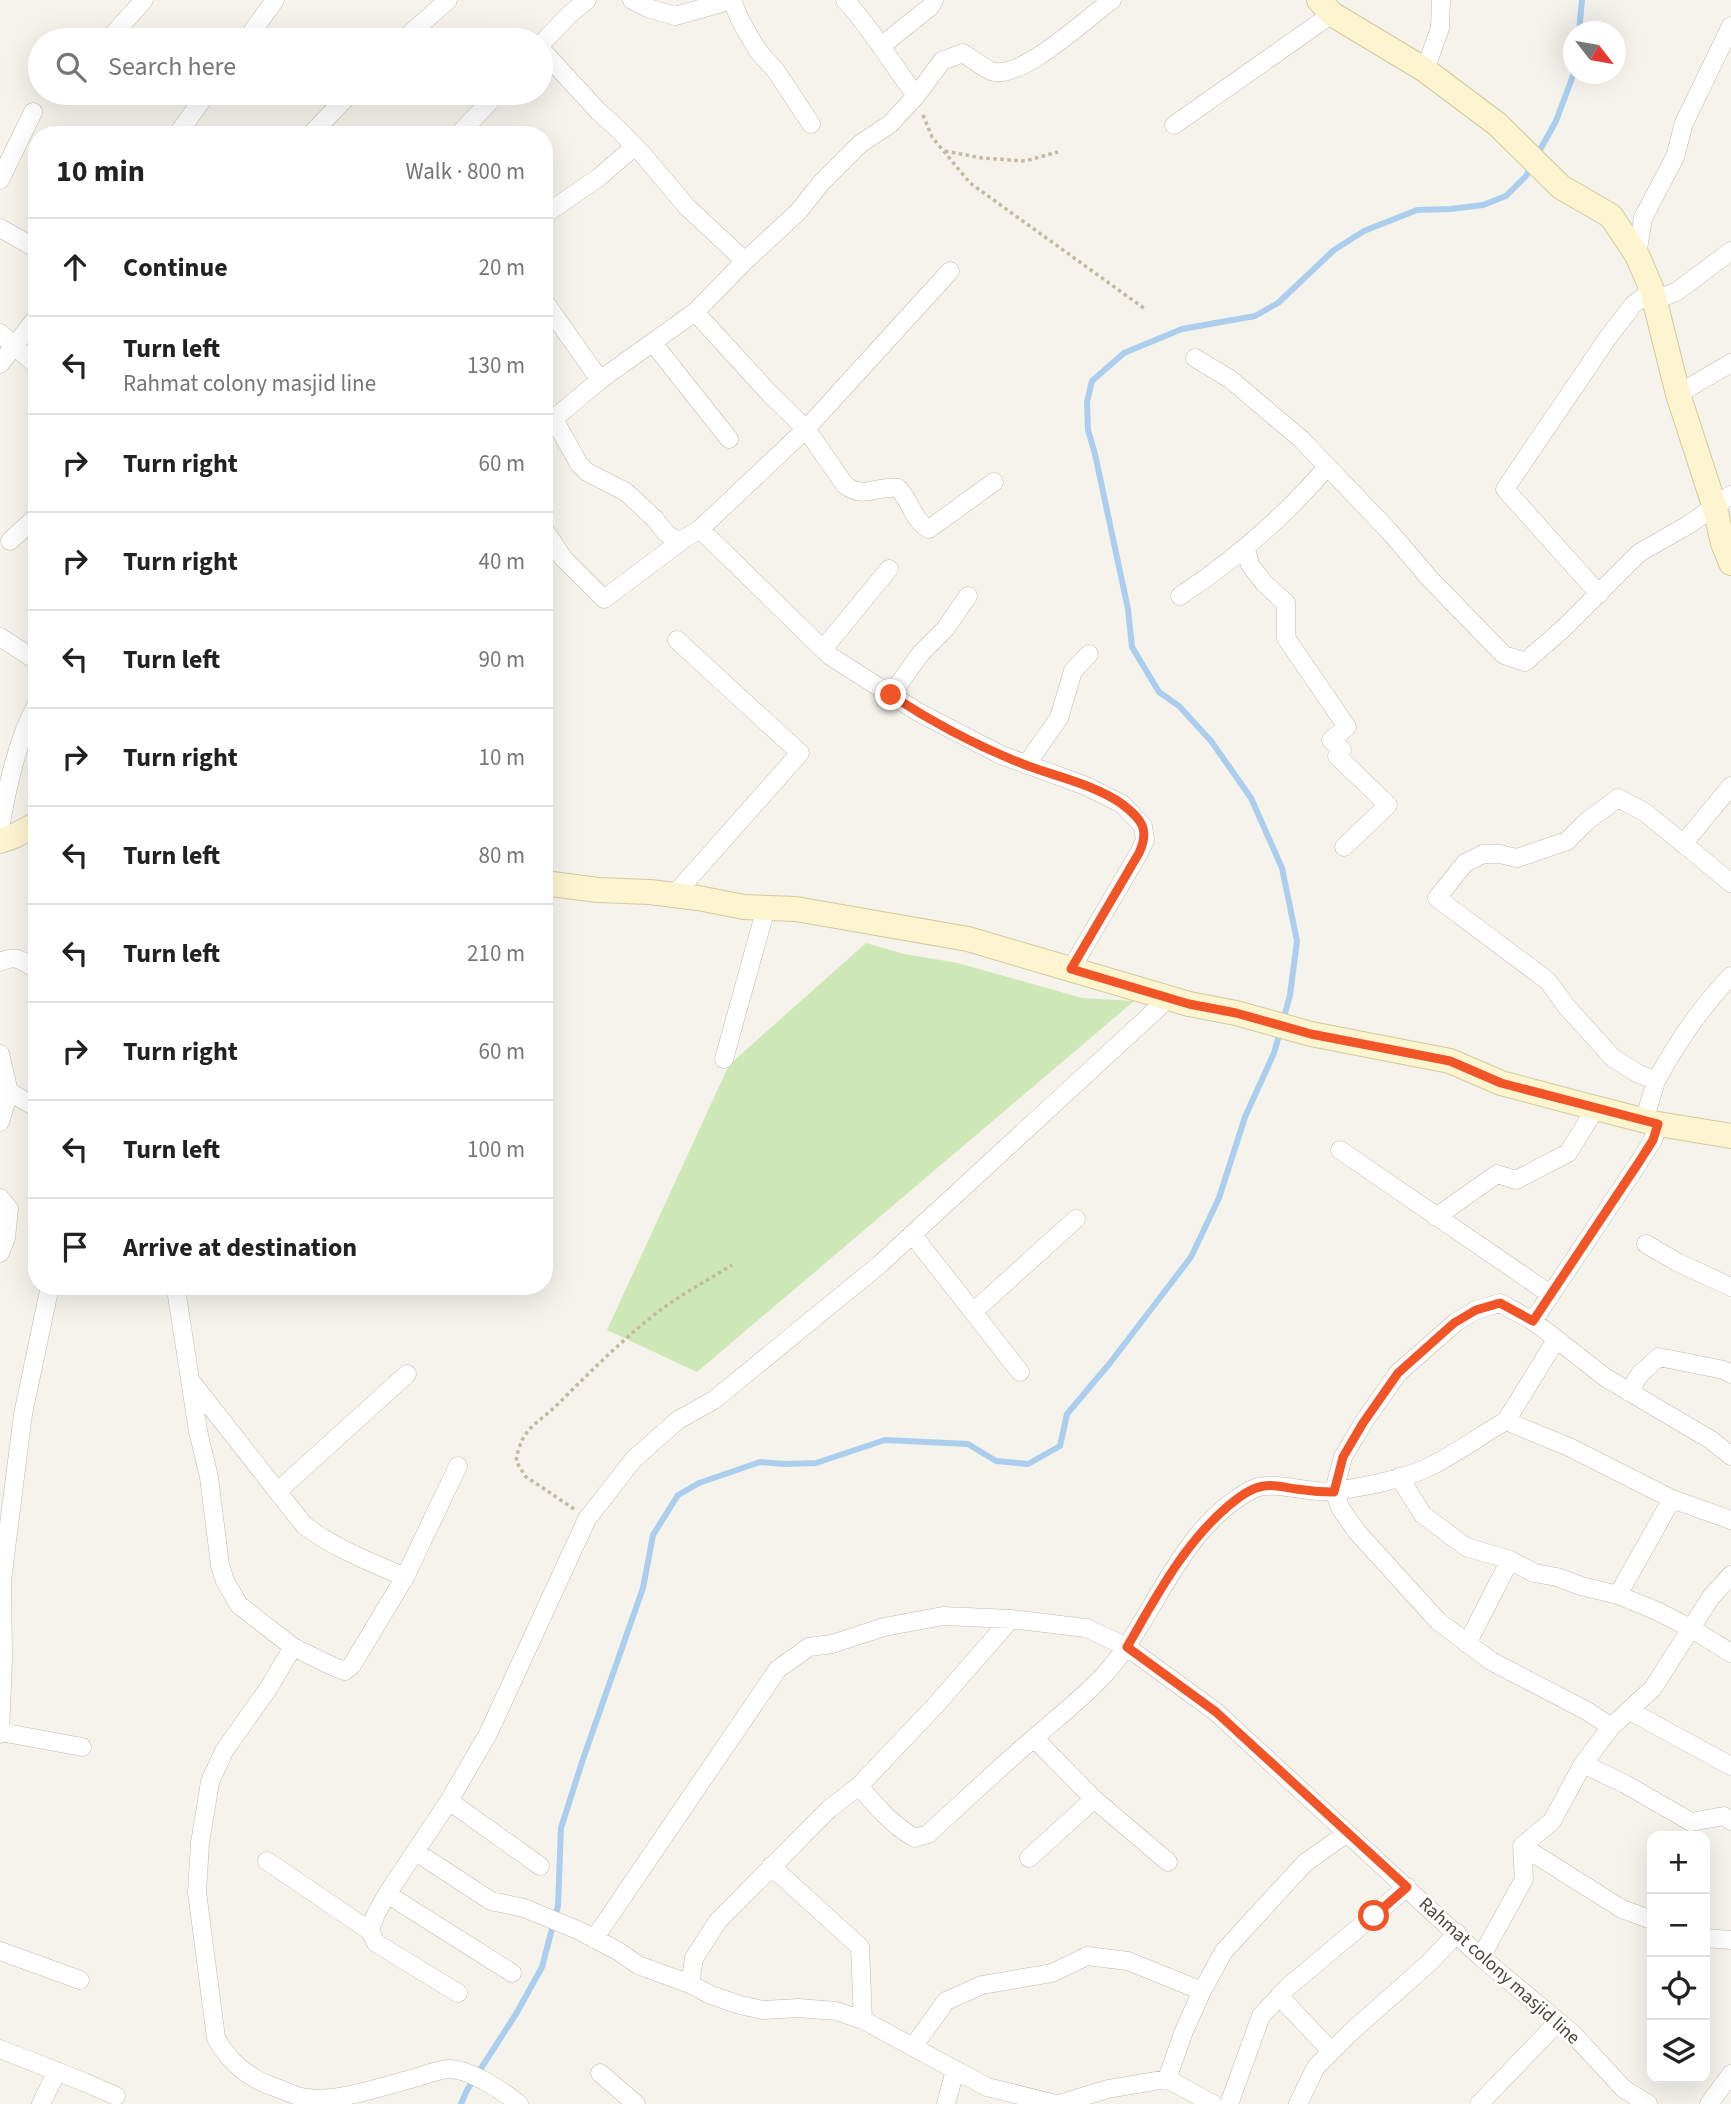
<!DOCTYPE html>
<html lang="en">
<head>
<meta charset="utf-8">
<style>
	:root { --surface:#fff; --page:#f6f6f6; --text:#222; --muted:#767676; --line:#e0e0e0 }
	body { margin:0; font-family:"Source Sans 3",sans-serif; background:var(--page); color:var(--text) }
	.controls { position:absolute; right:21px; bottom:21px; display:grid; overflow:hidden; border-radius:14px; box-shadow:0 7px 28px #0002 }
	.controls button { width:63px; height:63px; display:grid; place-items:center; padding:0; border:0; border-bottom:2px solid var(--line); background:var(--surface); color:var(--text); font:35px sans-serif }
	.compass { position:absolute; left:1563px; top:21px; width:63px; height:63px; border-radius:50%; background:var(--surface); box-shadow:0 7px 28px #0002; rotate:121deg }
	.stop { position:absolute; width:21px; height:21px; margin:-16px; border:5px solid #f15527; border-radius:50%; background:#fff }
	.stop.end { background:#f15527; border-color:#fff; box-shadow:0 2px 7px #0008 }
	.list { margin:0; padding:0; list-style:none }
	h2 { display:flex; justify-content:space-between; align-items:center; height:91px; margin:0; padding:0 28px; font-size:30px }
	h2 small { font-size:23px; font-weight:400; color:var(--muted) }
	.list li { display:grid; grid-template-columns:46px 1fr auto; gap:21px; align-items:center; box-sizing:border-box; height:98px; padding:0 28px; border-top:2px solid var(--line) }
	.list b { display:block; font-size:26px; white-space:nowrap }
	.list p { margin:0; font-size:23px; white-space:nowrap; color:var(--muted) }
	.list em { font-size:23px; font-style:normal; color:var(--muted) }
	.icon { flex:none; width:38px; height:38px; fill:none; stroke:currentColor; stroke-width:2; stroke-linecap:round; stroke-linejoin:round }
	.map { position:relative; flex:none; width:1731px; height:2104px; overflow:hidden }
	.search { position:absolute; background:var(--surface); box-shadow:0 7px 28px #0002; left:28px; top:28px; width:525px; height:77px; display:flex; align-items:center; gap:18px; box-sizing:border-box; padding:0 24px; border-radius:38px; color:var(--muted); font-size:26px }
	.panel { position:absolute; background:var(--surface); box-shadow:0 7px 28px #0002; left:28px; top:126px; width:525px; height:1169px; border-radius:28px }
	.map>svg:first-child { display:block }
	.green { fill:#cee7b7 }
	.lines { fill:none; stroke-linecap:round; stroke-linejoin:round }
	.stream { stroke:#acceee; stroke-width:6 }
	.street-casing { stroke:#c1bcae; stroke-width:19 }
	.secondary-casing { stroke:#d3c99d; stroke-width:26 }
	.path { stroke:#c2b9a0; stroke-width:3.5; stroke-dasharray:3.5 3.5; stroke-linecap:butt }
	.street { stroke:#fff; stroke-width:18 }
	.secondary { stroke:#fdf5cf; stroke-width:24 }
	.route { stroke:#f15527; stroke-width:9 }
	.labels { text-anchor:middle; stroke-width:5; stroke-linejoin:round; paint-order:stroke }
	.street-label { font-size:19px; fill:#4a4539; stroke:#fff }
</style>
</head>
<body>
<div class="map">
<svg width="1731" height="2104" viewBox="0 0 1731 2104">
	<rect width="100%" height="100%" fill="#f5f3ec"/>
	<path class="green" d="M866 943 904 954 958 963 1082 998 1134 1001 697 1372 607 1330 729 1065Z"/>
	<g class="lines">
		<path class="stream" d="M1579 32 1582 0
			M1536 157 1556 121 1574 73
			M1283 1021 1290 995 1297 941 1282 868 1251 798 1211 741 1179 706 1159 692 1132 647 1128 609 1095 454 1088 430 1087 402 1092 381 1124 353 1182 329 1255 316 1278 303 1334 250 1364 231 1417 210 1451 209 1483 205 1506 196 1526 176 1531 167
			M461 2104 467 2090 516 2014 542 1967 558 1906 561 1828 583 1759 643 1588 653 1535 678 1495 699 1483 760 1462 786 1464 816 1463 885 1440 968 1444 996 1461 1028 1464 1060 1446 1067 1414 1110 1363 1191 1257 1219 1198 1245 1117 1274 1053 1280 1032"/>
		<defs>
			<path id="street" d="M632 0 648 8 675 16 732 0
				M732 0 740 20 758 51 776 71 811 124
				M845 0C872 29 892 64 916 96
				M108 40 144 0
				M246 40 275 0
				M403 40 448 0
				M541 44 570 14 587 0
				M881 46 930 7 934 0
				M541 49 599 112 617 128 645 157 687 207 745 261
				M1425 70 1440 28 1441 0
				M1174 125 1332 14
				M177 135 207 93
				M310 135 351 93
				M458 135 498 93
				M0 180 33 112
				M544 215 598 178 634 147
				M0 228 37 249
				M1637 255 1643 218 1675 157 1684 123 1731 26
				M1655 300 1676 292 1731 251
				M544 301 600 380
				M695 312 770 394 806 429 845 485C864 500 877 485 898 488 910 500 914 522 929 529L994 482
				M0 333 37 366
				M653 343 729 439
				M1195 358 1230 379 1301 439 1390 532 1430 579 1504 655 1525 662 1564 628 1639 553 1688 525 1731 495
				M0 364 37 317
				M1678 394 1731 363
				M554 419 579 464 587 472 626 492 655 519 666 533 675 540 684 539 700 529 830 656 918 712 1001 755 1086 786 1122 804 1143 826 1145 840 1139 853 1071 969
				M544 427 600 380 695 312 745 261 798 212 822 182 860 144 890 124 916 96 942 61 963 53C972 59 982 67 991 71 1020 82 1088 17 1112 0
				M544 529 563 558 604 599 684 539
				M700 529 806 429 950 271
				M10 541 37 516
				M1246 548 1250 565 1265 584 1286 603V638L1347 727 1331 740 1342 750 1337 756 1388 805 1344 847
				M1599 594 1505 489 1609 336 1633 305 1652 290
				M1180 596C1234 560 1285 516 1327 467
				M0 637 37 661
				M823 649 889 569
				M891 695 921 653 945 629 968 596
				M1026 765 1059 718 1073 671 1089 654
				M0 828C7 789 17 739 37 704
				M1683 844 1731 786
				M674 895 800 753 677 640
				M0 962C16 954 23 961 37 970
				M0 1054 9 1092 0 1122
				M724 1059 766 908
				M1656 1081C1676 1044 1702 1006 1731 976
				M1 1087 37 1108
				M1644 1121 1656 1081 1637 1073 1613 1058 1566 1006 1548 981 1437 898 1465 863 1483 854H1500L1517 858 1567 841 1586 822 1618 798 1646 813 1731 883
				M1340 1150 1550 1294
				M0 1198 9 1209 6 1238 0 1253
				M1436 1217 1497 1174 1516 1180 1568 1153 1596 1108
				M912 1234 1020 1372
				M1646 1244 1677 1262 1731 1287
				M173 1286 176 1289 198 1431 209 1477 220 1565 225 1581 239 1605 293 1647 334 1667 345 1671 352 1665 405 1577 458 1466
				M973 1312 1076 1219
				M1533 1321 1639 1162 1653 1140 1658 1124
				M193 1384 304 1525C334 1548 370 1562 405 1577
				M1629 1392 1640 1374 1659 1357 1724 1370 1731 1374
				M1506 1421 1556 1340
				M1399 1477 1423 1515 1466 1547 1510 1560 1534 1573 1557 1577 1581 1586 1618 1595 1657 1611 1692 1629 1731 1653
				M278 1491 407 1374
				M1618 1595 1672 1499
				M1467 1644 1510 1560
				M293 1647 268 1689 224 1751 210 1782 200 1843 197 1892 216 2038C228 2060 247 2077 271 2086 281 2089 291 2094 301 2097 333 2104 380 2087 411 2079 423 2076 436 2070 448 2069 468 2068 503 2091 519 2104
				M1630 1711 1731 1766
				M1611 1727 1587 1711 1491 1661 1438 1621 1357 1532 1341 1509 1334 1491 1343 1457 1363 1423 1398 1373 1455 1323 1476 1310 1500 1303 1533 1321 1606 1378 1711 1440 1731 1456
				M1 1732 82 1747
				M0 1734 3 1659 2 1580 23 1414 50 1286
				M1034 1738 1094 1799 1168 1862
				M1583 1764 1625 1784 1691 1822 1724 1816 1731 1821
				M859 1786C875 1805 893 1826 915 1838L928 1834C963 1802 998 1769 1034 1738 1058 1717 1083 1698 1105 1674 1157 1616 1179 1527 1253 1489 1273 1479 1311 1495 1336 1491 1367 1486 1401 1480 1429 1467 1454 1455 1481 1435 1506 1421L1569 1447 1672 1499 1731 1520
				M449 1801 540 1866
				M1522 1846 1622 1909 1652 1920
				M416 1852 491 1901 524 1908 580 1931 618 1951 638 1965 690 1984 711 1995 740 2005 763 2010 799 2008 836 2011 863 2020 987 2087 1056 2104
				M1029 1858 1094 1799
				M267 1861 370 1931 376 1943 458 1993
				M771 1866 860 1947 863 2020
				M387 1894 512 1973
				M370 1931 375 1916 387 1894 449 1801 488 1734 587 1519 634 1459 678 1420 714 1400 879 1265 1170 997
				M1705 1938 1731 1940
				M594 1939 778 1669 809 1647 832 1644 884 1627 943 1616 1011 1619 1086 1628 1127 1647 1216 1712 1481 1957 1573 2034 1624 2089 1648 2104
				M0 1951 80 1980
				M1481 1957 1524 1879 1522 1846 1552 1821 1583 1764 1611 1727 1653 1688 1711 1597 1731 1575
				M690 1984 694 1958 718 1921 829 1809 859 1786 934 1707 1011 1619
				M1279 1996 1331 2051
				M913 2047 946 2001 982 1985 1052 1973 1087 1956 1128 1961 1202 1991
				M0 2049 84 2082 116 2096
				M600 2073 636 2104
				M1167 2079 1184 2031 1202 1991 1224 1951 1305 1863 1347 1833
				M41 2104 57 2071
				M946 2104 955 2070
				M1058 2104 1108 2089 1167 2079 1213 2104
				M1229 2104 1261 2016 1288 1987 1407 1887
				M1298 2104 1316 2067 1351 2032 1430 1962 1457 1933
				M1479 2104 1558 2022
				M1709 2104 1731 2074"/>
			<path id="secondary" d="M1319 0 1332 14 1425 70 1497 124 1561 187 1611 216 1637 255 1652 290 1678 394 1715 508 1723 543 1731 563
				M0 841 14 836 37 824
				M544 883 598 890 650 892 698 898 744 907 796 909 968 939 1189 1004 1236 1013 1311 1034 1450 1061 1501 1083 1584 1105 1658 1124 1731 1136"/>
		</defs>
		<use href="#street" class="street-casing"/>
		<use href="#secondary" class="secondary-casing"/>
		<path class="path" d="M923 115 932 137 970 183 1145 309
			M945 151 982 158 1025 161 1058 152
			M574 1509 525 1476 516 1461C522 1426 536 1426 559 1403 591 1371 623 1339 659 1311 682 1294 708 1280 732 1265"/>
		<use href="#street" class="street"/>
		<use href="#secondary" class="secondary"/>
	</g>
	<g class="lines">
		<path class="route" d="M891 695C932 722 977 746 1023 764 1054 776 1096 785 1122 804 1142 819 1150 830 1139 853L1071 969 1189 1004 1236 1013 1311 1034 1450 1061 1501 1083 1658 1124 1653 1140 1639 1162 1533 1321 1500 1303 1476 1310 1454 1323 1398 1373 1363 1423 1343 1457 1334 1492C1321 1492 1309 1491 1296 1489 1286 1488 1274 1484 1264 1486 1250 1488 1238 1498 1227 1507 1183 1545 1156 1597 1127 1647L1216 1712 1407 1887 1374 1916"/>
	</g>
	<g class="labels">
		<g class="street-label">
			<text transform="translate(1500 1970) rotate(42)" y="7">Rahmat colony masjid line</text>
		</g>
	</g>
</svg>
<div class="controls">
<button>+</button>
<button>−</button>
<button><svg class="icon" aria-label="locate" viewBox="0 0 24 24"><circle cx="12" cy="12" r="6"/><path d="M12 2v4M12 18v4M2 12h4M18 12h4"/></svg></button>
<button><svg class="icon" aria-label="layers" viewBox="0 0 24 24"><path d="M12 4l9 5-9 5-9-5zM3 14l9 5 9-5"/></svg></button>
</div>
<svg class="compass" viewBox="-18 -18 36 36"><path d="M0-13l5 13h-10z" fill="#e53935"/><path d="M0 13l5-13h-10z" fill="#767676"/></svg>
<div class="stop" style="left:1374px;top:1916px"></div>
<div class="stop end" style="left:891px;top:695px"></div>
<div class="search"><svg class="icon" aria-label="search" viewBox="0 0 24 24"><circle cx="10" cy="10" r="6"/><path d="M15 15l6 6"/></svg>Search here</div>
<section class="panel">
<h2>10 min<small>Walk · 800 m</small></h2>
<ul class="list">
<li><svg class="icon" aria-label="ahead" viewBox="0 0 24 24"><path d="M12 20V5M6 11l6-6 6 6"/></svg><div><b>Continue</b></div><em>20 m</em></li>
<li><svg class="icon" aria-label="left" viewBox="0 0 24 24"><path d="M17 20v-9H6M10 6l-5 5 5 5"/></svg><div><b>Turn left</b><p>Rahmat colony masjid line</p></div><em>130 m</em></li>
<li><svg class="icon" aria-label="right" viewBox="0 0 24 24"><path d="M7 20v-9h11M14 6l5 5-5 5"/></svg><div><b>Turn right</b></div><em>60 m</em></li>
<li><svg class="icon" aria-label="right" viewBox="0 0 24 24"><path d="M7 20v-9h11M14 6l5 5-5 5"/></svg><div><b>Turn right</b></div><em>40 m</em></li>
<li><svg class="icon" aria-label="left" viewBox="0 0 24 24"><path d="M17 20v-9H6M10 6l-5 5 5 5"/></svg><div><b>Turn left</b></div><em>90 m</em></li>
<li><svg class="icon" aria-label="right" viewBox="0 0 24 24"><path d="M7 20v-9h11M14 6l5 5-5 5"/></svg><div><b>Turn right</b></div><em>10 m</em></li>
<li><svg class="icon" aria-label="left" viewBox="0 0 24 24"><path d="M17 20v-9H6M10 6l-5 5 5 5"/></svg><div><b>Turn left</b></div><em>80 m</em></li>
<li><svg class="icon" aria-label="left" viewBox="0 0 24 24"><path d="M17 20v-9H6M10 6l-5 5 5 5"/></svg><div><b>Turn left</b></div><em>210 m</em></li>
<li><svg class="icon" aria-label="right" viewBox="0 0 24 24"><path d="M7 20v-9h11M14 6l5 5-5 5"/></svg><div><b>Turn right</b></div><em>60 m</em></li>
<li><svg class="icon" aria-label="left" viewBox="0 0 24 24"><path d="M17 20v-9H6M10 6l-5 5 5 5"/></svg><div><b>Turn left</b></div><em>100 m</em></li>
<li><svg class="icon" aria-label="arrive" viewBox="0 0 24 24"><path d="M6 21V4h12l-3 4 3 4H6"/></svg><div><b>Arrive at destination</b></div></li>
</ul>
</section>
</div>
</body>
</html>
